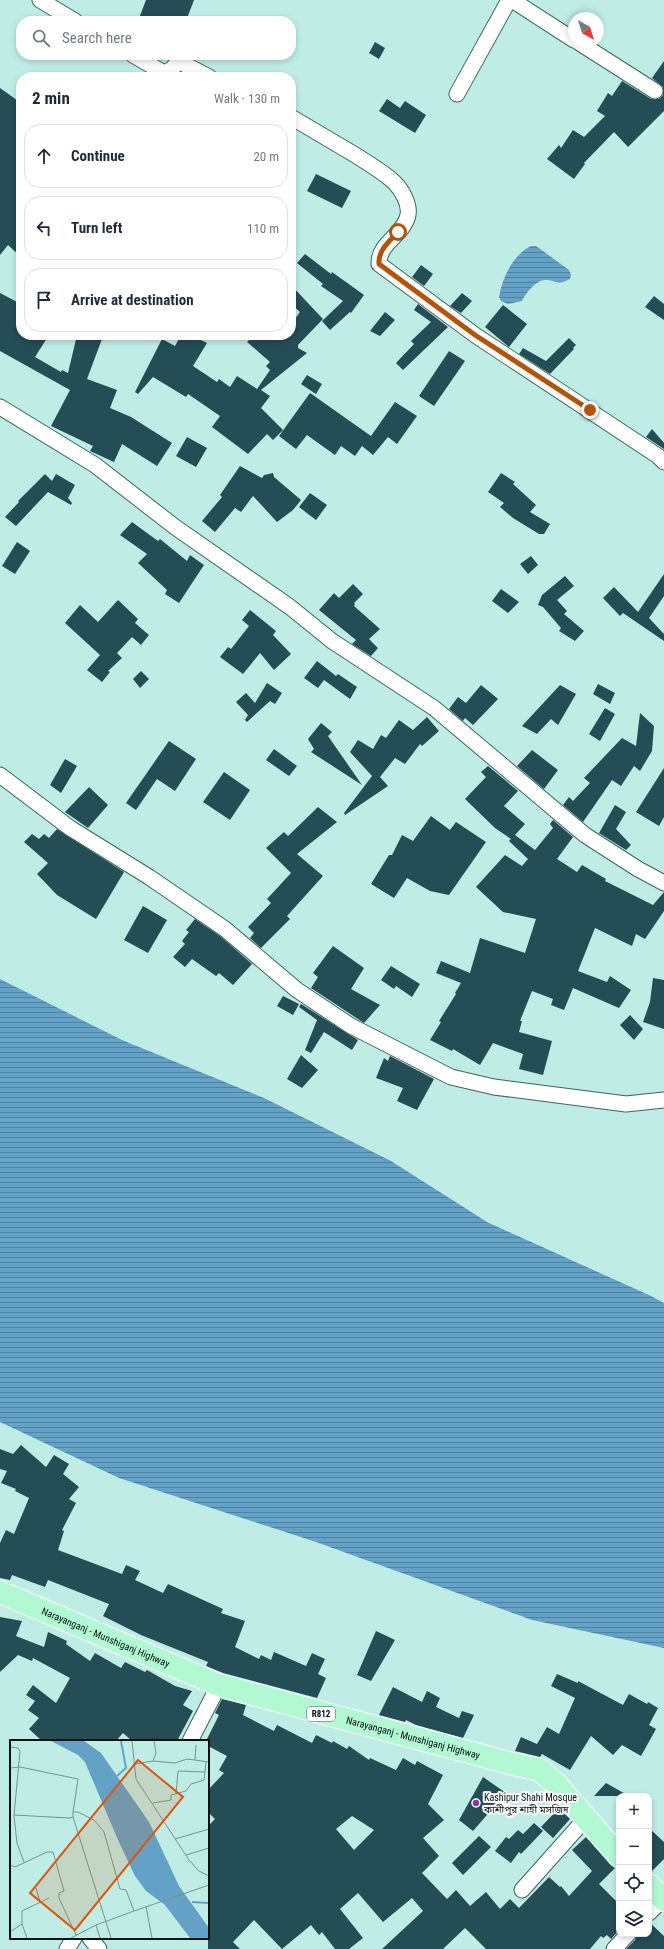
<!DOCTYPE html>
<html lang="en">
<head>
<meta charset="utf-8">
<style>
	:root { --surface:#fff; --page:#f6f6f7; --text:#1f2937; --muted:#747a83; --line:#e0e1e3 }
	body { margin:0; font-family:"Roboto Condensed","Noto Sans Bengali",sans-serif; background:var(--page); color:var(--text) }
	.controls { position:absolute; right:12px; bottom:12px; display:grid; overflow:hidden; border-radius:8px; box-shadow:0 2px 6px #0003 }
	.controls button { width:36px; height:36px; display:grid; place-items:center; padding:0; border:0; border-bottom:1px solid var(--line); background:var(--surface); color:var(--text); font:20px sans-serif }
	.compass { position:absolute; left:568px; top:12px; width:36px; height:36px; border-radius:50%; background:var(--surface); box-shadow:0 2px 6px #0003; rotate:141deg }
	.stop { position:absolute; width:12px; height:12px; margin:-9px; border:3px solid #b45309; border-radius:50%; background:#fff }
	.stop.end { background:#b45309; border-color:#fff; box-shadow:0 1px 4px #0008 }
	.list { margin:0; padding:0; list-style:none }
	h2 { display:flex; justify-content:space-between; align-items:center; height:52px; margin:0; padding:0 16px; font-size:17px }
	h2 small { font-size:13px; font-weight:400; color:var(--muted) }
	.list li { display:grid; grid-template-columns:26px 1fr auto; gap:12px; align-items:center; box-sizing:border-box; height:64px; margin:0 8px 8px; padding:0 8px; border:1px solid var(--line); border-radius:16px }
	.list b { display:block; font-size:15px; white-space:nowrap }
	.list em { font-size:13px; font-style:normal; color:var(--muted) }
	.icon { flex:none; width:22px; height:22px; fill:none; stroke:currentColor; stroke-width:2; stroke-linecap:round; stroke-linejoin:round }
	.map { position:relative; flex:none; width:664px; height:1949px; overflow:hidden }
	.search { position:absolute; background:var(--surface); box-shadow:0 2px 6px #0003; left:16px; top:16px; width:280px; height:44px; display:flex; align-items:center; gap:10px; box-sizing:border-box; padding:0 14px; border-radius:16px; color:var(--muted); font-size:15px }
	.panel { position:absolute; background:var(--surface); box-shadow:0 2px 6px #0003; left:16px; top:72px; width:280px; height:268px; border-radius:16px }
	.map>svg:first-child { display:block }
	.water { fill:url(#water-rules) }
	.building { fill:#244d55; fill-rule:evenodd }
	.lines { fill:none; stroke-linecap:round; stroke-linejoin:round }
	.minor-casing { stroke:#3b655f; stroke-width:17 }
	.primary-casing { stroke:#fff; stroke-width:24 }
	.minor { stroke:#fff; stroke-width:15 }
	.primary { stroke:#b2f8d3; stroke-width:22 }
	.route { stroke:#b45309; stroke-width:5 }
	.poi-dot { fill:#8938a8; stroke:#fff; stroke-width:1.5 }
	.labels { text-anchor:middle; stroke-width:4; stroke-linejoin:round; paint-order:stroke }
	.shield { fill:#fff; stroke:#4f5958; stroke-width:1 }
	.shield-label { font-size:9px; font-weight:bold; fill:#031210 }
	.street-label { font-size:10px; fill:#031210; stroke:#fff }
	.poi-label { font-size:10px; fill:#031210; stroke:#fff; text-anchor:start }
	.inset-river { fill:none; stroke:#64a1c6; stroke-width:2 }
	.inset-road { fill:none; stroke:#749590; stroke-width:1 }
	.view { fill:#dd550c; fill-opacity:0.15; stroke:#dd550c; stroke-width:2 }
	.inset-edge { fill:none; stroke:#031210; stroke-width:2 }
</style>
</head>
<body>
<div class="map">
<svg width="664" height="1949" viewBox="0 0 664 1949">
	<defs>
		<pattern id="water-rules" width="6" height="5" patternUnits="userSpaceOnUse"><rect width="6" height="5" fill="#64a1c6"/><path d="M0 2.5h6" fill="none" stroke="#50829f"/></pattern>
	</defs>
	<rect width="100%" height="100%" fill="#bfede6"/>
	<path class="water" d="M531 246H536L569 270 571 275 570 279C557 286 556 280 545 280 536 280 526 293 522 301L508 304 501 301 499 297C502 278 513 255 531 246Z
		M0 979 122 1040 264 1098 391 1161 487 1222 651 1296 664 1303V1648L532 1620 316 1542 119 1478 0 1422Z"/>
	<path class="building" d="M146 0H194L186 21H138Z
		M375 42 385 48 379 59 369 53Z
		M664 61V111L628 147 614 132 584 163 585 164 574 179 547 159 559 145 561 148 573 130 584 137 605 116 597 111 608 93 612 96 622 81 651 99H659L663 95V87L652 78Z
		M0 88 21 103V257L8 245 0 255Z
		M387 99 400 108 405 101 426 115 415 133 379 111Z
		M316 174 351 191 342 208 307 191Z
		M305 254 331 274 332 272 364 295 351 313 350 312 330 330 322 321 343 301 321 286 323 284 297 263Z
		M421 265 433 274 424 286 412 277Z
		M291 285 323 319 298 345V348L307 353 261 390 270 396 261 408 283 430 273 440 267 434 248 454 212 427 220 416 188 394 186 397 153 377 138 394 135 392 162 339 175 346 181 335H191L207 343 193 366 217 382 219 379 230 387 237 376 257 389 270 370 266 366 270 362 247 342 254 335H291V324L300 312 291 304Z
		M0 293 21 304V335H49L35 357 61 372 62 370 68 373 77 335H94L102 339 87 379 117 390 110 408 131 417 172 443 157 466 122 444 114 462 90 451 93 446 51 426 70 390 0 351Z
		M462 293 472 301 461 313 450 306Z
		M654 296 664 304V320L645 307Z
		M418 304 448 327 403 370 396 363 414 344 411 341 431 322 414 310Z
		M503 305 527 324 509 347 485 327Z
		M385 312 395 320 380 336 370 331Z
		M569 338 576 345 573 348 574 349 550 374 519 354 523 348 546 361Z
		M449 351 465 361 434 406 419 396Z
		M307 375 322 384 316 394 301 384Z
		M310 393 371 436 395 402 417 416 397 444 388 437 373 455 362 446 355 456 341 446 335 455 307 435 296 449 279 436Z
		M652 429 664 443V449L646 437Z
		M187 437 207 448 196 467 176 456Z
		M240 466 262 478 264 475 273 473 274 477 301 500 293 510 277 522 253 496 241 512 235 508 215 532 202 521 222 497 220 495Z
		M501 473 515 482 513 484 536 505 530 512 550 524 544 534H539L513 518 500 507 504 503 488 492Z
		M45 474 52 481 56 474 75 485 68 498 72 503 71 505 48 492 16 526 5 517 19 502 18 501Z
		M310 493 327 505 316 520 299 507Z
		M132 522 158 541 160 539 187 561 190 555 204 565 179 603 165 594 167 590 138 563 147 554 120 535Z
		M17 542 30 551 15 574 2 566Z
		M531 556 538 565 528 574 520 564Z
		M664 574V596L649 618 664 634V641L623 613 620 616 603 598 614 587 638 612Z
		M565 576 574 586 557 600 567 611 564 614 584 631 575 641 559 631 561 628 543 607 538 605 542 595Z
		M353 584 363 594 354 603 355 604 354 606 380 629 369 639 378 648 371 656 352 644 356 640 319 610 334 593 339 598Z
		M501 589 519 602 508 613 492 601Z
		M118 600 138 619 135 623 149 635 141 645 132 637 117 653 122 658 108 671 110 672 102 682 87 670 100 655 65 623 80 605 98 622Z
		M250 610 276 631 273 635 291 654 274 670 260 653 243 674 220 657 228 647 231 649 249 626 242 620Z
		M317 661 336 676 338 674 357 687 350 699 324 680 318 688 304 678Z
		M141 671 149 679 140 688 133 679Z
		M267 683 282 693 275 704 270 701 247 722 245 720 248 715 236 702 246 693 255 703Z
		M598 684 615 693 610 704 593 694Z
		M481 685 498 699 473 725 465 718 463 721 449 709 458 697 466 703Z
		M560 685 576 694 558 725 551 719 537 734 522 726Z
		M605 708 615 714 600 741 589 734Z
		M640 713 654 726 652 751 640 771 634 766 621 786 612 780 583 822 563 805 569 797 573 801 590 783 584 778 622 738 636 746Z
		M427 717 439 731 422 746 420 744 405 764 395 758 380 777 388 786 345 815 344 813 372 776 350 752 358 740 373 749 381 735 386 738 399 720 413 730Z
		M321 723 332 732 328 736 362 785 311 752 314 749 308 739Z
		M169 741 196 759 175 791 157 779 136 810 126 803Z
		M274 749 297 766 289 776 266 760Z
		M532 750 558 770 544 789 517 766Z
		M65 759 77 766 61 793 50 785Z
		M488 766 518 791 504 806 525 824 515 835 535 850 553 828 550 824 553 820 573 837 557 859 577 872 582 865 606 879 605 881 653 905 664 892V911L645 939 636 934 632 946 595 928 578 971 607 982 610 976 631 990 619 1008 573 988 564 1010 551 1005 553 999 532 991 520 1021H522L519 1032 552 1041 543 1075 519 1069 523 1054 493 1043 480 1065 453 1049 452 1051 430 1040 441 1022 439 1021 456 994 455 993 461 983 436 973 441 961 470 973 480 938 525 953 536 919 503 912 476 887 505 855 522 866 528 859 509 841 511 839 495 828 465 799 486 777 481 772Z
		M664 768V817L659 826 636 812Z
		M224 772 250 790 230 820 203 802Z
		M89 787 108 805 88 828 65 812Z
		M615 805 626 812 616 829 631 845 626 850 599 833Z
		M318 807 337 822 297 854 323 876 287 916 290 919 261 948 250 938 254 933 248 927 271 903 267 899 291 873 266 848 284 832 288 836Z
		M431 816 450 830 456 822 486 842 449 895 430 891 407 878 394 898 371 884 389 855H392L402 835 413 841Z
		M57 829 124 872 96 919 57 895 37 874 48 863 24 842 32 834 39 839 44 834 49 838Z
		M143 906 167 920 148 953 124 940Z
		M195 919 220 936 252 964 233 985 219 973 216 976 192 959 185 967 173 957 185 944 182 941 189 932 186 930Z
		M333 946 364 968 351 989 380 1005 364 1023 311 988 318 977 313 973Z
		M391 966 420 984 412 997 396 986 394 989 381 980Z
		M653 978 664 980V1029L643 1022 650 1002Z
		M283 996 299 1004 293 1015 277 1006Z
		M301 1004 358 1040 352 1050 324 1032 311 1053 305 1050 317 1020 299 1007Z
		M630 1015 643 1029 634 1040 620 1025Z
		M301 1055 318 1070 302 1088 287 1079Z
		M390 1056 434 1079 417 1110 397 1101 403 1088 376 1078 384 1058 388 1061Z
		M21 1445 46 1467 54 1455 69 1464 63 1474 79 1487 69 1499 76 1503 62 1530 64 1531 58 1550 122 1574 126 1565 140 1571 135 1580 163 1593 168 1584 223 1609 221 1613 245 1621 235 1647 259 1659 261 1655 271 1660 274 1652 306 1666 312 1653 325 1659 318 1674 326 1678 317 1698 223 1673 206 1666 208 1662 141 1635 103 1616 109 1604 48 1580 45 1587 12 1575 10 1580 0 1578V1543L6 1530 14 1534 29 1498 15 1491 16 1489 1 1483 7 1471 0 1469V1449L13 1454Z
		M0 1617 22 1621 16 1636 44 1647 48 1632 67 1641 66 1644 90 1661 95 1653 121 1668 125 1662 145 1672 147 1670 175 1686 192 1691 183 1705 193 1711 177 1741H132L123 1733 116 1741H42L29 1729 39 1718 28 1710 35 1701 26 1695 33 1685 56 1703 70 1678 33 1658 32 1661 18 1655 0 1672Z
		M376 1631 395 1640 371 1681 357 1675Z
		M557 1674 578 1683V1681L623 1705 629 1694 647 1704 648 1702 658 1708 649 1725 656 1729 641 1756 622 1745 613 1755 591 1736 570 1770 542 1754 540 1757 515 1751 521 1737 537 1744 547 1727 559 1734 575 1698 551 1686Z
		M393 1687 422 1702 427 1691 440 1698 436 1707 459 1718 462 1711 474 1715 463 1738 416 1725 406 1720 405 1722 379 1715Z
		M222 1699 246 1705 243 1715 274 1731 277 1725 312 1743 316 1735 332 1743 333 1741 347 1749 349 1746 369 1760 370 1758 396 1770 403 1758 415 1765 417 1761 443 1775 428 1804 444 1820 423 1838 439 1856 422 1873 447 1899 456 1890 470 1906 486 1892 500 1909 510 1899 519 1908 549 1877 560 1887 561 1886 569 1896 592 1871 572 1850 586 1837 610 1864 615 1868 599 1884 619 1904V1930L611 1939 607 1935 603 1938 601 1936 590 1949H486L465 1928 443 1949H382L423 1911 412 1898 383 1922 358 1893 340 1909 363 1938 349 1949H335L322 1932 319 1935 311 1925 282 1949 254 1920 233 1942 240 1949H208V1826L215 1819 208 1812V1790L224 1773 219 1770 227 1756 208 1746V1741H206L219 1715 215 1713ZM352 1816 374 1830 354 1850 336 1829Z
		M483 1777 506 1793 473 1831 459 1820Z
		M606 1783 629 1796H594Z
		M559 1808 570 1819 553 1838 541 1827Z
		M534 1823 543 1831 521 1854 519 1852 511 1863 495 1851 506 1837 509 1839 518 1830 523 1834Z
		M649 1828 664 1842V1859L650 1873H649Z
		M479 1836 491 1847 463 1875 452 1863Z
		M649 1922 664 1936V1949H626L635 1940 637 1934H649Z"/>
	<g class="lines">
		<defs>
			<path id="minor" d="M40 0 75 21
				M512 0 574 40
				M578 42 655 91
				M133 55 164 73 172 69 177 63H182L209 77
				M457 94 509 0
				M291 117C313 130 335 143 357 156 369 164 383 172 394 182 402 190 410 204 408 215 404 235 378 243 379 264L475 335 658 456 664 462
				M0 407 95 465 175 527 290 607 332 641 434 708 585 835 638 869 664 883
				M0 775 70 828 149 877 225 929 297 990 351 1026 451 1077 494 1087 626 1104 664 1100
				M190 1741 219 1685
				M522 1890 587 1817
				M649 1913 663 1899
				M90 1938 99 1949
				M67 1949 74 1938
				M614 1949 628 1934"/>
			<g id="primary">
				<path id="s1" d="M0 1592 219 1685 509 1763 540 1770 556 1784 619 1856"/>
				<path d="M649 1885 664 1900"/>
			</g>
		</defs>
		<use href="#minor" class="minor-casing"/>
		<use href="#primary" class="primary-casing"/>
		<use href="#minor" class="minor"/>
		<use href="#primary" class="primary"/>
	</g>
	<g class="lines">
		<path class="route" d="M398 232C389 242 378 250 379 264L475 335 590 410"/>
	</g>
	<circle class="poi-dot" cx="476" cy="1803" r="4"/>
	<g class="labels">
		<rect class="shield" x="307" y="1707" width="28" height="14" rx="3"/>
		<g class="shield-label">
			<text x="321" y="1717">R812</text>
		</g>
		<g class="street-label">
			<text dy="4" stroke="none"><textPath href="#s1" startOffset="115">Narayanganj - Munshiganj Highway</textPath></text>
			<text dy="4" stroke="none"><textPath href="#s1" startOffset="439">Narayanganj - Munshiganj Highway</textPath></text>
		</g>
		<g class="poi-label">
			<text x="484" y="1801">Kashipur Shahi Mosque<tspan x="484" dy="12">কাশীপুর শাহী মসজিদ</tspan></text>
		</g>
	</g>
	<g transform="translate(10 1740)">
		<rect width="199" height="199" fill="#bfede6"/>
		<path d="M41 1H74L91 13 139 82 169 146 199 188V198H180L155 165 136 151 125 136 108 100 75 22 68 15Z" fill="#64a1c6"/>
		<path class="inset-river" d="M107 36 116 28 111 1M182 162 199 163"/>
		<path class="inset-road" d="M122 1 126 39 179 120 189 131 199 136M0 7 8 8 10 11 4 76 7 103 14 122M185 20 186 5M143 21 146 13 144 1M125 24 143 21 165 23 177 19 199 22M0 28 10 27 68 39 63 72M166 54 168 31 195 32M143 63 161 60V55L176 51 181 44 194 40 196 22M4 75 59 78 63 77V72H68L84 80 94 92 110 149 116 150 124 171 86 185M63 77 101 198M165 99 199 89M176 115 199 108M0 125 5 127 37 112H43L54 151 49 153V158L66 195M26 148 30 162M136 167 142 198M124 171 199 145M12 184V171L39 158M0 192 12 184 17 198M61 198 86 185 90 198"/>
		<path class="view" d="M128 20 173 57 65 190 20 153Z"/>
		<rect width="199" height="199" class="inset-edge"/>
	</g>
</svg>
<div class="controls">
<button>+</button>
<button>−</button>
<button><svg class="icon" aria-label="locate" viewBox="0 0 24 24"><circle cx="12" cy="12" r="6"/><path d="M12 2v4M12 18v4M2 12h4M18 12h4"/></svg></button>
<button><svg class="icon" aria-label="layers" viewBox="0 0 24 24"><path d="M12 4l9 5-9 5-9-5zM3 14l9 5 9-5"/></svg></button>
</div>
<svg class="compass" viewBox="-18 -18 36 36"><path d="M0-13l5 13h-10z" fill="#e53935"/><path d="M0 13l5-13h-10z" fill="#747a83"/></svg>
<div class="stop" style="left:398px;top:232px"></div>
<div class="stop end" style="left:590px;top:410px"></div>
<div class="search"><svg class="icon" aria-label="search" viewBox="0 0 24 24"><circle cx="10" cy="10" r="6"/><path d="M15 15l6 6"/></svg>Search here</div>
<section class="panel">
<h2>2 min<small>Walk · 130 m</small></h2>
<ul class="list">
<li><svg class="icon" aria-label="ahead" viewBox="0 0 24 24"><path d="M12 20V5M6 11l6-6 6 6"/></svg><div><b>Continue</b></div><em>20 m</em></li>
<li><svg class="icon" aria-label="left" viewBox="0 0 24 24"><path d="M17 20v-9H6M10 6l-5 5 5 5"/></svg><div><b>Turn left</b></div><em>110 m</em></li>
<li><svg class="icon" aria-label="arrive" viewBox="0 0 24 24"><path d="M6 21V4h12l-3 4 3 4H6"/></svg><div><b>Arrive at destination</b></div></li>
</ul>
</section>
</div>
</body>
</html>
